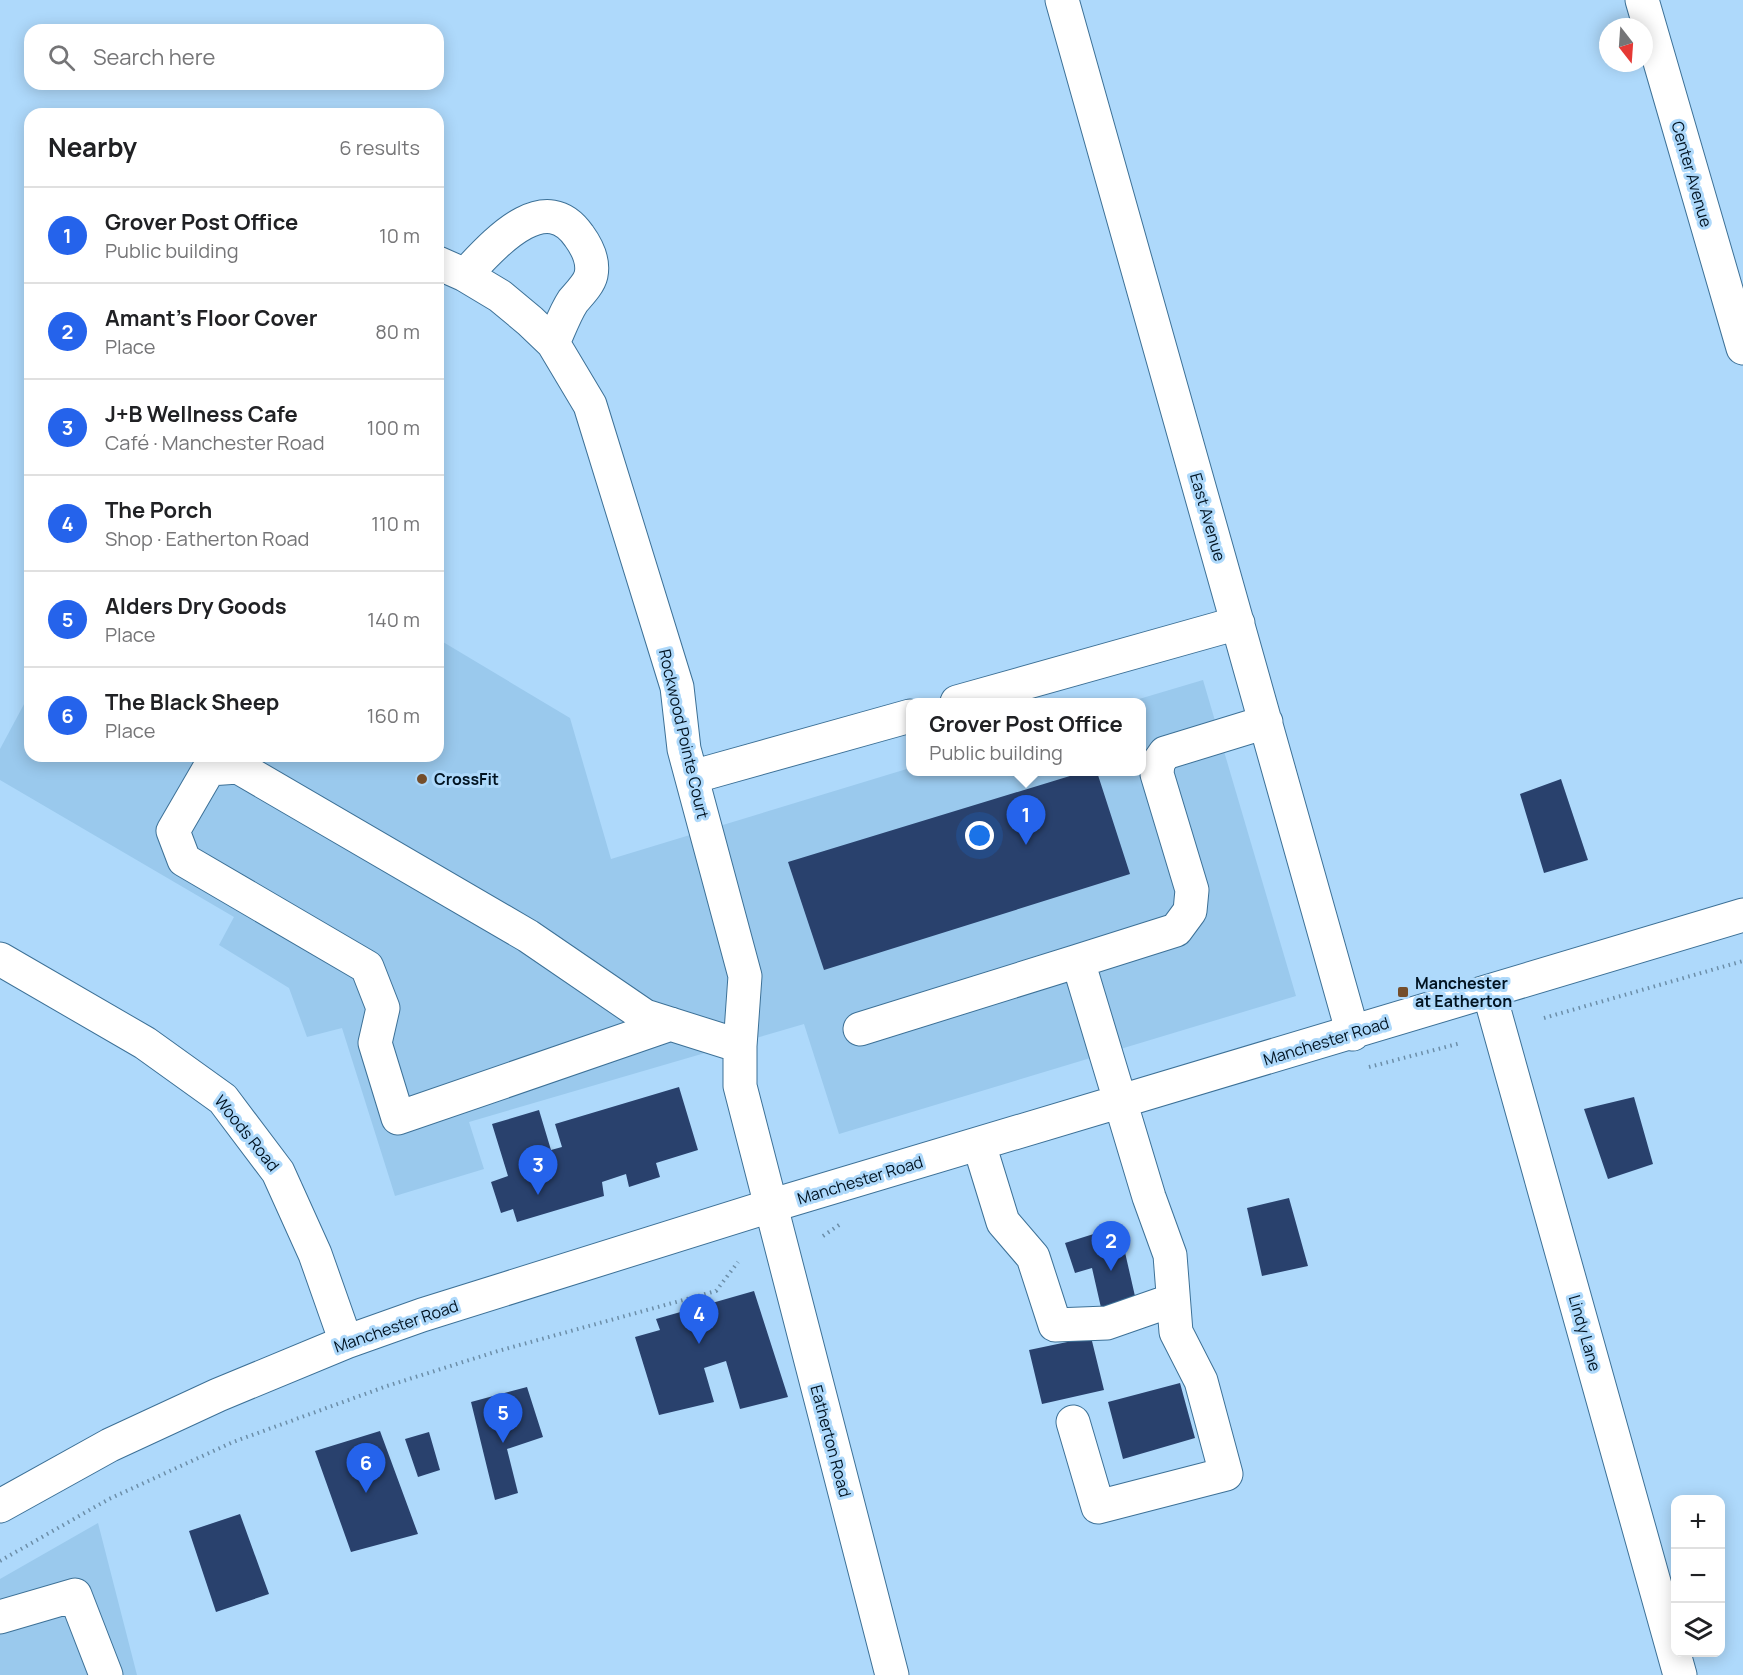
<!DOCTYPE html>
<html lang="en">
<head>
<meta charset="utf-8">
<style>
	:root { --surface:#fff; --page:#f2f2f2; --text:#202124; --muted:#757577; --line:#e0e0e0; --accent:#2563eb }
	body { margin:0; font-family:Manrope,sans-serif; background:var(--page); color:var(--text) }
	.controls { position:absolute; right:18px; bottom:18px; display:grid; overflow:hidden; border-radius:12px; box-shadow:0 3px 15px #0003 }
	.controls button { width:54px; height:54px; display:grid; place-items:center; padding:0; border:0; border-bottom:2px solid var(--line); background:var(--surface); color:var(--text); font:30px sans-serif }
	.compass { position:absolute; left:1599px; top:18px; width:54px; height:54px; border-radius:50%; background:var(--surface); box-shadow:0 3px 15px #0003; rotate:163deg }
	.you { position:absolute; left:980px; top:836px; width:21px; height:21px; margin:-15px; border:4px solid #fff; border-radius:50%; background:#1a73e8; box-shadow:0 0 0 9px #1a73e833 }
	.badge { display:grid; place-items:center; width:39px; height:39px; border-radius:50%; background:var(--accent); color:#fff; font-size:20px; font-weight:700 }
	.pin { position:absolute; translate:-50% -50px; filter:drop-shadow(0 2px 3px #0008) }
	.pin::after { content:''; position:absolute; top:32px; width:21px; height:18px; background:inherit; clip-path:polygon(0 0,100% 0,50% 100%) }
	.popup { position:absolute; left:906px; top:698px; width:240px; height:78px; box-sizing:border-box; display:grid; place-content:center; border-radius:12px; background:var(--surface); filter:drop-shadow(0 2px 4px #0005); font-size:20px; white-space:nowrap; color:var(--muted) }
	.popup b { font-size:22px; color:var(--text) }
	.popup::after { content:''; position:absolute; left:50%; top:100%; margin-left:-12px; border:12px solid transparent; border-top-color:var(--surface) }
	.list { margin:0; padding:0; list-style:none }
	h2 { display:flex; justify-content:space-between; align-items:center; height:78px; margin:0; padding:0 24px; font-size:26px }
	h2 small { font-size:20px; font-weight:400; color:var(--muted) }
	.list li { display:grid; grid-template-columns:39px 1fr auto; gap:18px; align-items:center; box-sizing:border-box; height:96px; padding:0 24px; border-top:2px solid var(--line) }
	.list b { display:block; font-size:22px; white-space:nowrap }
	.list p { margin:0; font-size:20px; white-space:nowrap; color:var(--muted) }
	.list em { font-size:20px; font-style:normal; color:var(--muted) }
	.icon { flex:none; width:33px; height:33px; fill:none; stroke:currentColor; stroke-width:2; stroke-linecap:round; stroke-linejoin:round }
	.map { position:relative; flex:none; width:1743px; height:1675px; overflow:hidden }
	.search { position:absolute; background:var(--surface); box-shadow:0 3px 15px #0003; left:24px; top:24px; width:420px; height:66px; display:flex; align-items:center; gap:15px; box-sizing:border-box; padding:0 21px; border-radius:18px; color:var(--muted); font-size:22px }
	.panel { position:absolute; background:var(--surface); box-shadow:0 3px 15px #0003; left:24px; top:108px; width:420px; height:654px; border-radius:18px }
	.map>svg:first-child { display:block }
	.built { fill:#9ac9ed }
	.building { fill:#29416d }
	.lines { fill:none; stroke-linecap:round; stroke-linejoin:round }
	.minor-casing { stroke:#3d7197; stroke-width:35 }
	.path { stroke:#6c8ea8; stroke-width:4; stroke-dasharray:1.5 4.5; stroke-linecap:butt }
	.minor { stroke:#fff; stroke-width:33 }
	.poi-dot { fill:#754e2b; stroke:#aed9fb; stroke-width:2 }
	.labels { text-anchor:middle; stroke-width:6; stroke-linejoin:round; paint-order:stroke }
	.street-label { font-size:16px; fill:#011321; stroke:#aed9fb }
	.poi-label { font-size:16px; font-weight:bold; fill:#011321; stroke:#aed9fb; text-anchor:start }
</style>
</head>
<body>
<div class="map">
<svg width="1743" height="1675" viewBox="0 0 1743 1675">
	<rect width="100%" height="100%" fill="#aed9fb"/>
	<path class="built" d="M438 639 570 718 611 859 910 768V772H1142V702H1129L1203 680 1296 996 839 1134 804 1024 469 1122 484 1169 395 1196 342 1028 307 1037 289 988 219 945 234 917 0 780V749L30 693V756H438Z
		M98 1523 137 1675H0V1579Z"/>
	<path class="building" d="M1083 772H1097L1130 874 824 970 788 862Z
		M1561 779 1588 860 1544 873 1520 794Z
		M679 1087 698 1150 656 1163 660 1177 629 1187 626 1174 602 1182 604 1196 517 1222 513 1209 501 1213 491 1182 508 1176 492 1124 539 1110 551 1150 562 1147 555 1124Z
		M1634 1097 1653 1164 1608 1179 1584 1109Z
		M1289 1198 1308 1266 1262 1276 1247 1208Z
		M1119 1226 1137 1305 1102 1312 1092 1268 1075 1273 1065 1243Z
		M754 1291 788 1397 740 1409 726 1361 704 1368 714 1402 659 1415 635 1337 660 1330 656 1319Z
		M1091 1337 1104 1390 1042 1404 1029 1350Z
		M1180 1383 1195 1438 1123 1459 1108 1402Z
		M527 1387 543 1437 507 1449 518 1493 495 1500 471 1402Z
		M380 1431 418 1534 351 1552 315 1451Z
		M429 1432 440 1470 418 1477 405 1439Z
		M240 1514 269 1594 216 1612 189 1531Z"/>
	<g class="lines">
		<defs>
			<path id="minor" d="M1062 0 1353 1034
				M1642 0 1743 348
				M438 263 465 275 500 296 530 321 553 343 590 405 677 687 684 749 745 976 740 1046V1086L892 1675
				M465 275C492 247 544 185 579 236 587 247 594 261 591 275 589 284 579 294 573 301 565 313 559 330 553 343
				M957 702 1238 623
				M692 777 910 716
				M0 959 145 1043 223 1099 278 1172 315 1254 346 1342
				M1078 961 1176 930 1190 911 1192 890 1157 774 1158 763 1165 753 1266 722
				M1489 992 1680 1675
				M671 1024 398 1118 375 1043 383 1008 367 967 184 860 173 831 209 769 238 767 528 936 645 1016 740 1046
				M860 1029 1078 961 1149 1197 1170 1255 1176 1332 1201 1381 1226 1474 1098 1507 1073 1422
				M979 1144 1003 1222 1033 1257 1055 1325 1107 1323 1173 1300
				M0 1506 110 1445 218 1395 346 1342 422 1315 770 1206 1743 915
				M0 1617 75 1595 106 1675"/>
		</defs>
		<use href="#minor" class="minor-casing"/>
		<path class="path" d="M1544 1018 1743 961
			M1369 1067 1461 1043
			M823 1236 842 1223
			M0 1561 109 1499 233 1442 387 1386 498 1351 716 1291 738 1262"/>
		<use href="#minor" class="minor"/>
	</g>
	<g class="poi-dot">
		<circle cx="422" cy="779" r="6"/>
		<rect x="1397" y="986" width="12" height="12" rx="3"/>
	</g>
	<g class="labels">
		<g class="street-label">
			<text transform="translate(1692 174) rotate(74)" y="6">Center Avenue</text>
			<text transform="translate(1208 517) rotate(74)" y="6">East Avenue</text>
			<text transform="translate(684 734) rotate(77)" y="6">Rockwood Pointe Court</text>
			<text transform="translate(1326 1041) rotate(-17)" y="6">Manchester Road</text>
			<text transform="translate(247 1133) rotate(51)" y="6">Woods Road</text>
			<text transform="translate(860 1180) rotate(-17)" y="6">Manchester Road</text>
			<text transform="translate(396 1326) rotate(-19)" y="6">Manchester Road</text>
			<text transform="translate(1585 1333) rotate(74)" y="6">Lindy Lane</text>
			<text transform="translate(831 1441) rotate(75)" y="6">Eatherton Road</text>
		</g>
		<g class="poi-label">
			<text x="434" y="785">CrossFit</text>
			<text x="1415" y="989">Manchester<tspan x="1415" dy="18">at Eatherton</tspan></text>
		</g>
	</g>
</svg>
<div class="controls">
<button>+</button>
<button>−</button>
<button><svg class="icon" aria-label="layers" viewBox="0 0 24 24"><path d="M12 4l9 5-9 5-9-5zM3 14l9 5 9-5"/></svg></button>
</div>
<svg class="compass" viewBox="-18 -18 36 36"><path d="M0-13l5 13h-10z" fill="#e53935"/><path d="M0 13l5-13h-10z" fill="#757577"/></svg>
<div class="you"></div>
<div class="pin badge" style="left:1026px;top:845px">1</div>
<div class="popup"><b>Grover Post Office</b>Public building</div>
<div class="pin badge" style="left:1111px;top:1271px">2</div>
<div class="pin badge" style="left:538px;top:1195px">3</div>
<div class="pin badge" style="left:699px;top:1344px">4</div>
<div class="pin badge" style="left:503px;top:1443px">5</div>
<div class="pin badge" style="left:366px;top:1493px">6</div>
<div class="search"><svg class="icon" aria-label="search" viewBox="0 0 24 24"><circle cx="10" cy="10" r="6"/><path d="M15 15l6 6"/></svg>Search here</div>
<section class="panel">
<h2>Nearby<small>6 results</small></h2>
<ul class="list">
<li><span class="badge">1</span><div><b>Grover Post Office</b><p>Public building</p></div><em>10 m</em></li>
<li><span class="badge">2</span><div><b>Amant's Floor Cover</b><p>Place</p></div><em>80 m</em></li>
<li><span class="badge">3</span><div><b>J+B Wellness Cafe</b><p>Café · Manchester Road</p></div><em>100 m</em></li>
<li><span class="badge">4</span><div><b>The Porch</b><p>Shop · Eatherton Road</p></div><em>110 m</em></li>
<li><span class="badge">5</span><div><b>Alders Dry Goods</b><p>Place</p></div><em>140 m</em></li>
<li><span class="badge">6</span><div><b>The Black Sheep</b><p>Place</p></div><em>160 m</em></li>
</ul>
</section>
</div>
</body>
</html>
